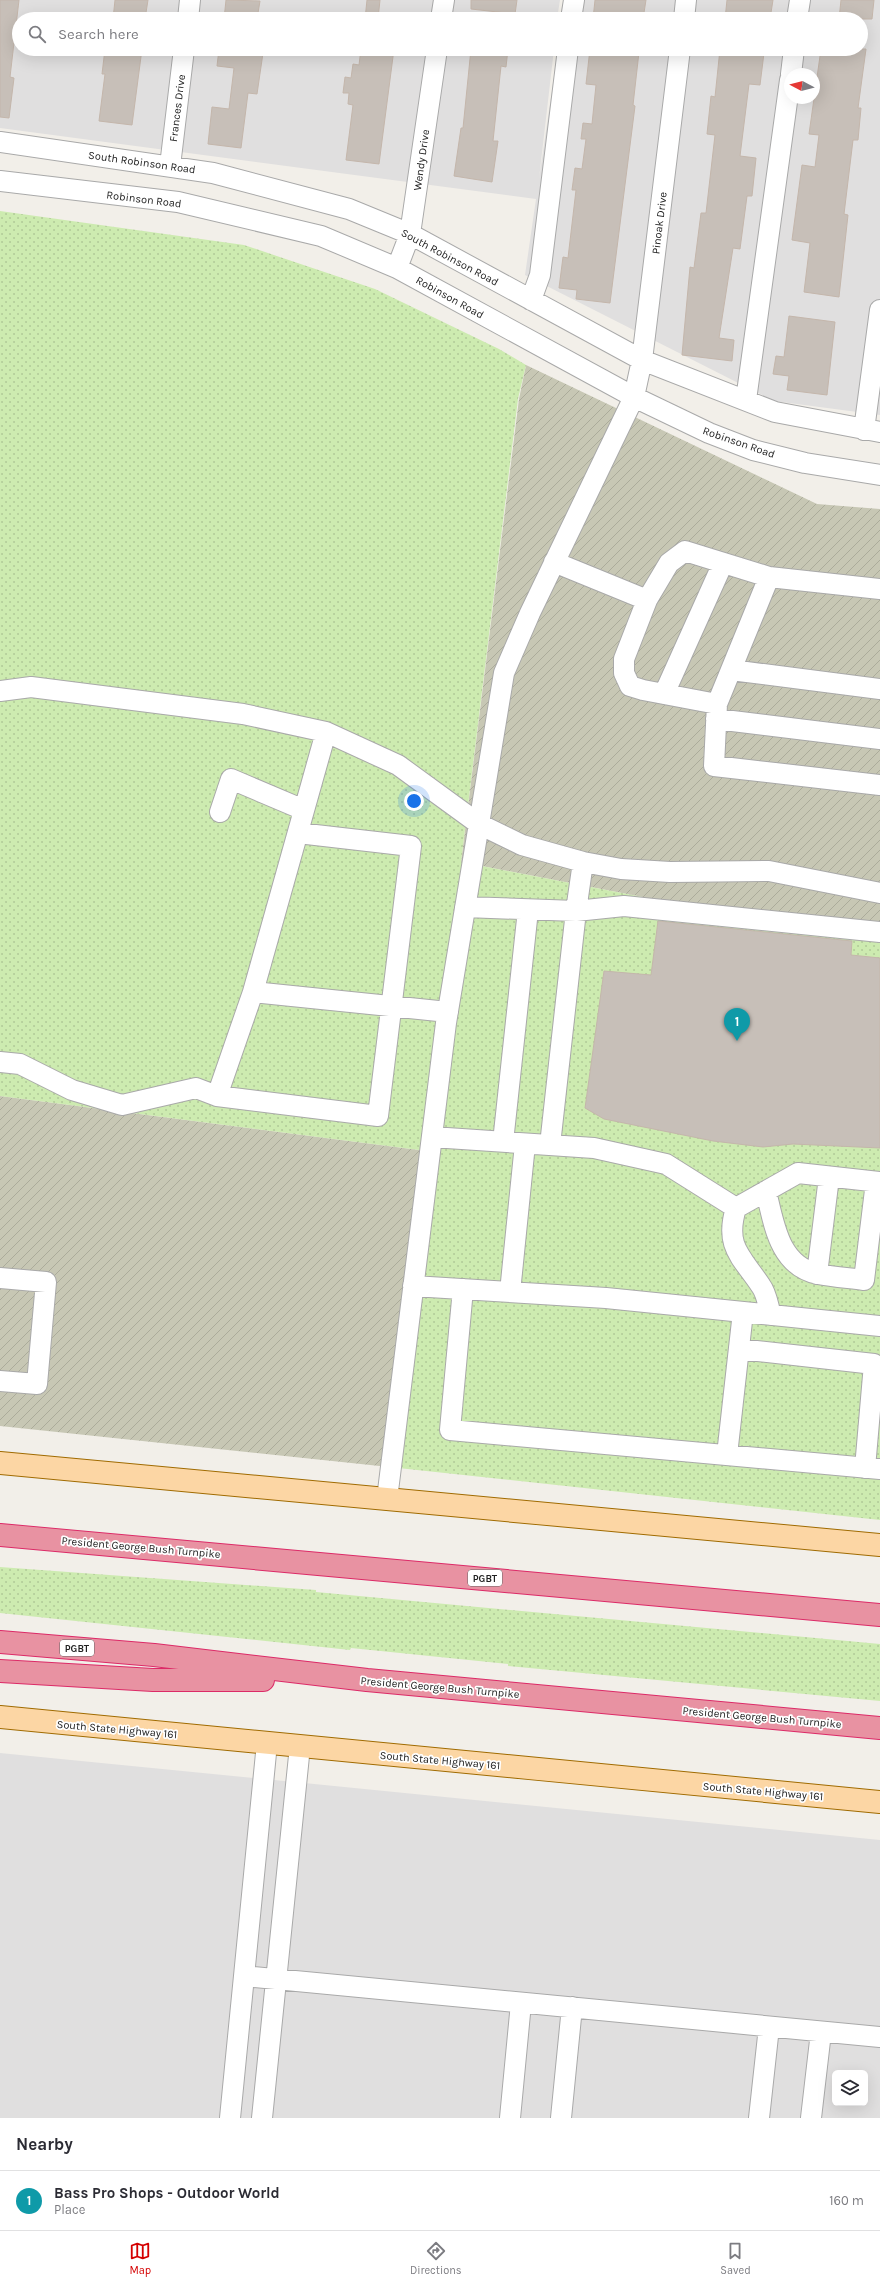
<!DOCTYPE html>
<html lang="en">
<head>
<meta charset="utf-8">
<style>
	:root { --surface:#fff; --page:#f7f7f7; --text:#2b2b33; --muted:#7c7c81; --line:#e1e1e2; --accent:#d40000 }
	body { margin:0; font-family:Karla,sans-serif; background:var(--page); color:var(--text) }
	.controls { position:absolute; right:12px; bottom:12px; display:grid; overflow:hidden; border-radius:6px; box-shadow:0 4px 16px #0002 }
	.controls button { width:36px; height:36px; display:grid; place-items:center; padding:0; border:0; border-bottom:1px solid var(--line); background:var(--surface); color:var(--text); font:20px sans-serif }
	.compass { position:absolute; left:784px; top:68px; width:36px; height:36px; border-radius:50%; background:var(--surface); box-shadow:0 4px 16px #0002; rotate:277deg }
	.you { position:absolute; left:414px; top:801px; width:14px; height:14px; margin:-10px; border:3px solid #fff; border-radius:50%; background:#1a73e8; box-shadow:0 0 0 6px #1a73e833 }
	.badge { display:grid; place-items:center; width:26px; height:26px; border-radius:50%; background:var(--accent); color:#fff; font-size:13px; font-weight:700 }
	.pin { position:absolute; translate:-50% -33px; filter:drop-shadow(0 1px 2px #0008) }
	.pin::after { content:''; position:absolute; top:21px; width:14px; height:12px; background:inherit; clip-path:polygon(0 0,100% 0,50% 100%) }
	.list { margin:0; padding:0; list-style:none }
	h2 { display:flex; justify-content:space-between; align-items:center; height:52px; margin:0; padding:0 16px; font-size:17px }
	h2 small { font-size:13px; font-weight:400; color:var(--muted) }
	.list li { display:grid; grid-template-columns:26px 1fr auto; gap:12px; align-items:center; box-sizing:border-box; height:60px; padding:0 16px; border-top:1px solid var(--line) }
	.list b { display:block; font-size:15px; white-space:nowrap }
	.list p { margin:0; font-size:13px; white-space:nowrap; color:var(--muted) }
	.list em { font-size:13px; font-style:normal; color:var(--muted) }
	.icon { flex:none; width:22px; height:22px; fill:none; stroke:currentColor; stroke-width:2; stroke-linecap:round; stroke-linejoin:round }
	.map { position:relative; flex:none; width:880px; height:2118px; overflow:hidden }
	.search { position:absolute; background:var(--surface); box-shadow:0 4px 16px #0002; left:12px; right:12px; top:12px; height:44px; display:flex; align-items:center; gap:10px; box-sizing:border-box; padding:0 14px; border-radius:22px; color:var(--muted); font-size:15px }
	.sheet { height:112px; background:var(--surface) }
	nav { display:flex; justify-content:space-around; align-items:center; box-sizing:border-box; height:56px; border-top:1px solid var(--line); background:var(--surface); font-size:11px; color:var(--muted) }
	nav a { display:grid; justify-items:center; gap:2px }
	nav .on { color:var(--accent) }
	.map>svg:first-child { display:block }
	.residential { fill:#e0dfdf; fill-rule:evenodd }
	.construction { fill:url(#construction-furrows) }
	.grass { fill:url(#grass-dots) }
	.building { fill:#c7bfb8; stroke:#c4b6ab }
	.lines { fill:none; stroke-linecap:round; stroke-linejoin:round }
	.minor-casing { stroke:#a9a9a9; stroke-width:22 }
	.major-casing { stroke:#a06b00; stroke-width:24 }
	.highway-casing { stroke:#dc2a67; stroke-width:24 }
	.minor { stroke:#fff; stroke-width:20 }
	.major { stroke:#fcd6a4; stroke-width:22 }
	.highway { stroke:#e892a2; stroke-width:22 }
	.labels { text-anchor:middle; stroke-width:3.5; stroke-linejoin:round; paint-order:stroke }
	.shield { fill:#fff; stroke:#646464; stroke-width:1 }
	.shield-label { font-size:10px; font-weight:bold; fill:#222 }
	.street-label { font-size:11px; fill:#222; stroke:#fff }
</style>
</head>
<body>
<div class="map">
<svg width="880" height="2118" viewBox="0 0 880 2118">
	<defs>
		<pattern id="construction-furrows" width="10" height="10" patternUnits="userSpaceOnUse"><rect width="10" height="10" fill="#c7c7b4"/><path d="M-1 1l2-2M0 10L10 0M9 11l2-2" fill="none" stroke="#abab9a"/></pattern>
		<pattern id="grass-dots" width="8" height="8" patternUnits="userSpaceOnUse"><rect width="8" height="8" fill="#cdebb0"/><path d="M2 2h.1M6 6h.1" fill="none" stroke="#b0c997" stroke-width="1.8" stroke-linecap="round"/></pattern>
	</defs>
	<rect width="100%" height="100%" fill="#f2efe9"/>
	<path class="residential" d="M0 0H560L557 19H19V49H554L539 179 558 49H861V19H563L565 0H880V415L774 401 525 275 536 199 0 128ZM790 74H814V98H790Z
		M0 1753 880 1840V2118H0ZM835 2073H865V2103H835Z"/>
	<path class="construction" d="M526 365 817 504 880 509V943L461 862 519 399Z
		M0 1096 427 1151 389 1467 0 1426Z"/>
	<path class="grass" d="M0 211 244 245 375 289 499 349 526 365 518 399 461 862 880 943V1520L389 1467 427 1151 0 1096Z
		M0 1567 316 1590V1592L880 1644V1701L508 1666V1664L351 1648 350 1650 0 1613Z"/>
	<path class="building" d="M0 0H19L10 77 14 78 9 118 0 117Z
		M115 0H148L145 19H113Z
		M226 0 260 1 257 19H224Z
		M367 0H380L378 19H365Z
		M471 0H517L515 14 471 9Z
		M595 0H646L643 19H593Z
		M727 0H773L770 19H725Z
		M841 0H874L872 19H839Z
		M105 49H142L132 125 99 121 105 74H102Z
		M219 49 263 53 257 94 248 93 241 148 208 144 212 107 229 109 234 68 217 66Z
		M361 49H394L379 164 346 160 353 105 348 104 349 93H343L345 77 351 78 353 64 359 65Z
		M471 49H508L506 67 501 66 493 141H498L492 182 454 176 461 128H463Z
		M590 49 639 52 633 105 635 106 610 303 576 299 577 290 559 288 563 257 568 258 576 190H572L575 168 582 169 586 139H581L583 123 592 124 596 85 586 84Z
		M720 49 764 53 760 85 749 84 740 156 756 158 752 196H747L740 249 733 248 719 338 734 340 732 361 682 355 690 267 694 268 701 213H706L715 135 707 134 711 96 715 97Z
		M821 49H866L858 108H861L858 140H853L844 214 848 215 839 297 804 292 810 243 792 240 802 165 815 167 819 135 809 134Z
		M789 316 835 322 827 395 787 390 789 376 773 374 776 356 784 357Z
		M658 921 852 941 851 955 880 958V1148L793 1144 763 1147 713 1141 604 1119 585 1108 604 971 651 975Z"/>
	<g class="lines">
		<defs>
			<path id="minor" d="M188 19 190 0
				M441 19 444 0
				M571 19 574 0
				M684 19 686 0
				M797 19 800 0
				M791 74 794 49
				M0 142 213 173 349 209 410 234 642 360 775 412 880 432
				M170 166 184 49
				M0 181 178 202 321 236 397 268 634 397 709 433 753 450 805 463 880 475
				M397 268 410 234 437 49
				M531 300 540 275 568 49
				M746 400 790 80
				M864 430 880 310
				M554 562 647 600 624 659V673L630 686 643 690 717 704 714 766 880 785
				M647 600 669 563 685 551 769 577 880 589
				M731 670 880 689
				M0 691 31 687 243 714 326 732 253 992 448 1012
				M664 694 723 563
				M717 704 769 577
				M716 719 880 739
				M326 732 398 765 479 824 522 845 583 862 621 869 670 872 769 871 880 893
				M220 812 231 779 304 810
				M583 862 576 911 624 906 880 932
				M465 907 576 911 550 1145
				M253 992 217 1096 378 1116 411 846 298 833
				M0 1062 20 1064 72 1090 122 1105 196 1088 217 1096
				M432 1137 594 1148 666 1164 736 1208
				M503 1142 528 910
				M766 1191C774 1224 779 1266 818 1274 833 1277 849 1278 864 1280L876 1182
				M817 1274 829 1177
				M0 1278 46 1282 37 1384 0 1381
				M413 1286 606 1298 880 1326
				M463 1289 450 1430 880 1469
				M510 1292 525 1144
				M771 1315C768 1306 767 1294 761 1286 742 1257 724 1247 736 1208L798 1173 880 1182
				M739 1349 874 1364 865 1468
				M727 1455 743 1312
				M387 1499 446 1023 504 673 530 613 634 397 642 360 680 49
				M244 1976 880 2037
				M230 2118 267 1743
				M262 2118 300 1746
				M510 2118 521 2003
				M561 2118 572 2007
				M759 2118 769 2027
				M811 2118 821 2032"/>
			<path id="major" d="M0 1463 880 1545
				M0 1717 880 1802"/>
			<path id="highway" d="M0 1535 880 1615
				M0 1642 154 1655 367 1680 880 1728
				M0 1671 153 1680H263"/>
		</defs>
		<use href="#minor" class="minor-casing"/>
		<use href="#major" class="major-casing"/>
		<use href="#highway" class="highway-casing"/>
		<use href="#minor" class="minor"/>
		<use href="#major" class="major"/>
		<use href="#highway" class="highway"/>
	</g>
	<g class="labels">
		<g class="shield">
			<rect x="468" y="1570" width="34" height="16" rx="3"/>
			<rect x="60" y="1640" width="34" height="16" rx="3"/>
		</g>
		<g class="shield-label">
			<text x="485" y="1582">PGBT</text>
			<text x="77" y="1652">PGBT</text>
		</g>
		<g class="street-label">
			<text transform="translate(177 108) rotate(-83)" y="4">Frances Drive</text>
			<text transform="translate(421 160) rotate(-82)" y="4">Wendy Drive</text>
			<text transform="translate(142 162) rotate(8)" y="4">South Robinson Road</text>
			<text transform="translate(144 199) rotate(7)" y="4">Robinson Road</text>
			<text transform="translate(659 223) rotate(-83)" y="4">Pinoak Drive</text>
			<text transform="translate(450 257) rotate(28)" y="4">South Robinson Road</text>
			<text transform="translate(450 297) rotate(29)" y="4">Robinson Road</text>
			<text transform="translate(739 442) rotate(19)" y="4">Robinson Road</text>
			<text transform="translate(141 1547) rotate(5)" y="4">President George Bush Turnpike</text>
			<text transform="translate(440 1687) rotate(5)" y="4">President George Bush Turnpike</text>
			<text transform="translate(762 1717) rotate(5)" y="4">President George Bush Turnpike</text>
			<text transform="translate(117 1729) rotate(5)" y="4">South State Highway 161</text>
			<text transform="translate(440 1760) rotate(5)" y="4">South State Highway 161</text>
			<text transform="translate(763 1791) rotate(5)" y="4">South State Highway 161</text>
		</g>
	</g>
</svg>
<div class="controls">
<button><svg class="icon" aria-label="layers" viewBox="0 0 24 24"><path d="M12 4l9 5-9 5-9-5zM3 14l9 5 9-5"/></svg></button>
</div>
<svg class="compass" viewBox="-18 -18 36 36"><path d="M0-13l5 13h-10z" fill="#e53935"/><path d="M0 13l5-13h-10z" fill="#7c7c81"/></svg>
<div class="you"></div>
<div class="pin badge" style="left:737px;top:1041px;background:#0f9aa8">1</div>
<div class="search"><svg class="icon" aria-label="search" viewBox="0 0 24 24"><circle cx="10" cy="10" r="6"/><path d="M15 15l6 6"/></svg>Search here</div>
</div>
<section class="sheet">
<h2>Nearby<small></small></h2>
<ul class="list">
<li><span class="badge" style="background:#0f9aa8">1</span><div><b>Bass Pro Shops - Outdoor World</b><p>Place</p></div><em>160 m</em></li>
</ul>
</section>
<nav>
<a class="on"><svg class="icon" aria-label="map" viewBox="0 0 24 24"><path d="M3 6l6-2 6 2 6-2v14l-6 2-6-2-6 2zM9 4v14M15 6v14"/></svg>Map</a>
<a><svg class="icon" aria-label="directions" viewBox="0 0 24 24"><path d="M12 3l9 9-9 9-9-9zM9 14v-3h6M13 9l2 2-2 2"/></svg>Directions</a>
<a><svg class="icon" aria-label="saved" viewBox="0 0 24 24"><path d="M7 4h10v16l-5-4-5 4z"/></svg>Saved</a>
</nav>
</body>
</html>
